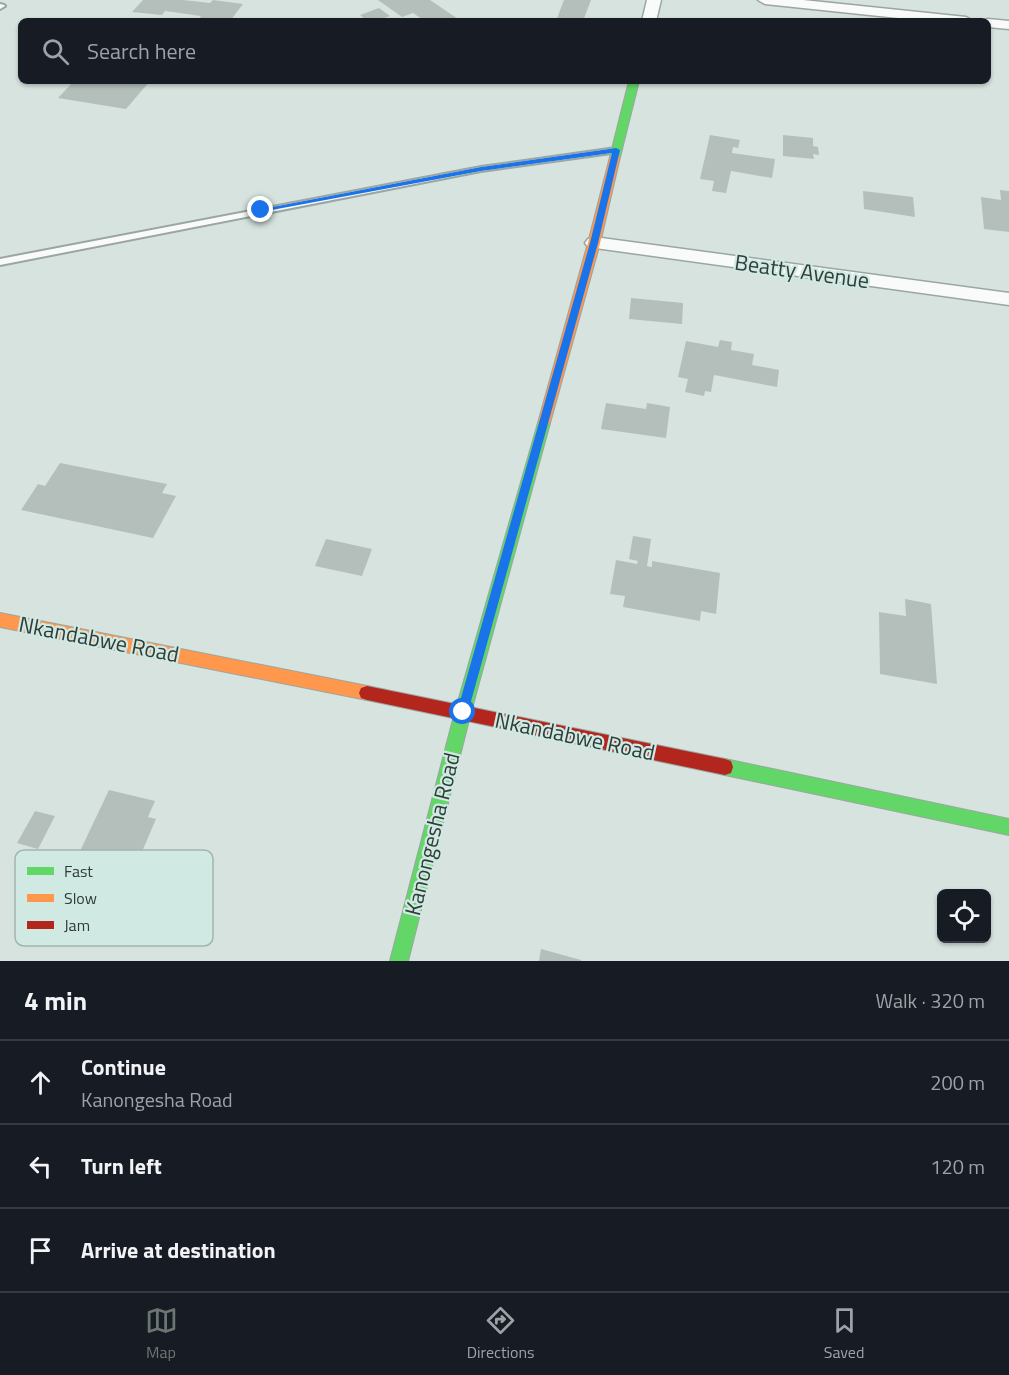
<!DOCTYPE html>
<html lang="en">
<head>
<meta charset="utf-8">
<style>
	:root { --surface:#171b24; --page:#20242c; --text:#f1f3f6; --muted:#9ea1a6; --line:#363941; --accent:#6b7673 }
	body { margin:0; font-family:"Titillium Web",sans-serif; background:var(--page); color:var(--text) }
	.controls { position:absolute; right:18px; bottom:18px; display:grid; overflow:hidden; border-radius:9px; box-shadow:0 2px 4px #0004 }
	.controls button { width:54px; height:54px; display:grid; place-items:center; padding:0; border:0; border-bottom:2px solid var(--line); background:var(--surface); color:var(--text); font:30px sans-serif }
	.stop { position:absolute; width:18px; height:18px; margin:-14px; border:4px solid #1a73e8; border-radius:50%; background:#fff }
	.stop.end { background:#1a73e8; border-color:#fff; box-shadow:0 2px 6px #0008 }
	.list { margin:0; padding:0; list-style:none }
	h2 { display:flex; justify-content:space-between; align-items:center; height:78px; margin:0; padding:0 24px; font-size:26px }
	h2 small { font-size:20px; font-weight:400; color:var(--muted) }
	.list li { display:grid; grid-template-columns:39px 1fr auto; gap:18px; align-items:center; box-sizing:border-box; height:84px; padding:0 24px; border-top:2px solid var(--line) }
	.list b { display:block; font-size:22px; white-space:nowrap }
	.list p { margin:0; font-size:20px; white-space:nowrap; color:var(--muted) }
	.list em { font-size:20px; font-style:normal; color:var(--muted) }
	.icon { flex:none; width:33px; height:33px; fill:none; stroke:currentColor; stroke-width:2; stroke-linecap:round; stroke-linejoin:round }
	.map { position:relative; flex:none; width:1009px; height:961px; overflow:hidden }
	.search { position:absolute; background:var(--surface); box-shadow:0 2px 4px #0004; left:18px; right:18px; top:18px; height:66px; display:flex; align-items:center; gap:15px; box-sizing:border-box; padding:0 21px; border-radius:9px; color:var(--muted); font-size:22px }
	.sheet { height:330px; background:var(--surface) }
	nav { display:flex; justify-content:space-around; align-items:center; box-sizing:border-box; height:84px; border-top:2px solid var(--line); background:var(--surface); font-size:16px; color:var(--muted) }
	nav a { display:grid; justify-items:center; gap:3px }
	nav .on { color:var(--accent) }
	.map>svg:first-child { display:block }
	.building { fill:#b4bfbc }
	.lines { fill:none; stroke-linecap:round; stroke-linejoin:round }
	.lane-casing { stroke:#9ba6a2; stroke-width:4 }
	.street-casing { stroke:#9ba6a2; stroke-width:3 }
	.fast-casing { stroke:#9ba6a2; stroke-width:2 }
	.slow-casing { stroke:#9ba6a2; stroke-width:2 }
	.jam-casing { stroke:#9ba6a2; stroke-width:2 }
	.lane { fill:#f9fbfa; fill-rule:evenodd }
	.street { fill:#f9fbfa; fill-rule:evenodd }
	.fast { fill:#63d668; fill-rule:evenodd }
	.slow { fill:#ff974d; fill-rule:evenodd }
	.jam { fill:#b3261e; fill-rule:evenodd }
	.route { fill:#1a73e8 }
	.labels { text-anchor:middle; stroke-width:4.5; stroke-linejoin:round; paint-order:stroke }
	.street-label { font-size:22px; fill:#323c39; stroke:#d0e9e2 }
	.key { fill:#d0e9e2; stroke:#a1b5af; stroke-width:1.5 }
	.key-label { font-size:16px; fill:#323c39 }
</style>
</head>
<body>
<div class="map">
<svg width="1009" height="961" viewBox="0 0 1009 961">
	<rect width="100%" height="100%" fill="#d6e3df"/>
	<path class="building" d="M143 0H183L210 3 213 0 243 4 230 21H197L201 16 165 11 162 15 132 12Z
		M378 0H430L461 21H425L413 13 402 17Z
		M564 0H591L583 21H556Z
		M379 8 390 16 376 21H367L360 15Z
		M74 81H150L126 109 58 98Z
		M710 135 740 140 738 148 733 147 732 153 775 159 772 178 731 171 726 193 712 191 714 181 700 179Z
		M783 135 813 138V146L818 147 819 155 813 154 814 159 783 156Z
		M1000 190 1009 191V232L984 229 981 197 1001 200Z
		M863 191 913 197 915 217 864 209Z
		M631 298 683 303 682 324 629 319Z
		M720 340 732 342 731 350 754 354 752 365 779 370 777 387 714 375 711 392 705 391 704 396 685 392 688 379 678 377 686 341 718 347Z
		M606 403 646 409 647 403 670 407 666 438 601 429Z
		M60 463 167 484 162 493 176 496 153 538 21 510 38 484 45 486Z
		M633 536 651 539 647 566 652 567V561L720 573 716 614 701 611 700 621 623 607 625 596 610 594 616 560 637 564 638 561 629 559Z
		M326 539 372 549 362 576 315 566Z
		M905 599 931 604 937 684 880 674 879 612 906 616Z
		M109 790 155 801 148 817 156 819 129 882 120 880 110 904 61 891Z
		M35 811 55 816 38 849 17 843Z
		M541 949 581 960V961H539Z"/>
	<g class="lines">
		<defs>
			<path id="lane" d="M0 4 4 5 5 6 0 9Z
				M616 148H619V152L481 171 0 265V259L481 167Z"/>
			<path id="street" d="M647 0H661L656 21H642Z
				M758 0H803L966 17 973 21H927L765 4Z
				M988 19 1009 21V29L988 27V21H983Z
				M594 237 1009 293V305L588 247 585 243 588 239Z"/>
			<path id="fast" d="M629 81H639L620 157 615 160 610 157Z
				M544 418 550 423 471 712 408 961H390L455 712 538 423Z
				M725 759 1009 819V835L725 775 719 773 717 767 719 761Z"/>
			<path id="slow" d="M615 154 620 157 600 243 550 423 544 428 538 423 588 243 610 157Z
				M0 613 367 686 373 688 375 693 373 698 367 700 0 627Z"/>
			<path id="jam" d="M367 686 725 759 731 761 733 767 731 773 725 775 367 700 361 698 359 693 361 688Z"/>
		</defs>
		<use href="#lane" class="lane-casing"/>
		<use href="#street" class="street-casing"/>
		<use href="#fast" class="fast-casing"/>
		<use href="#slow" class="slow-casing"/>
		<use href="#jam" class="jam-casing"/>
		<use href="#lane" class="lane"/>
		<use href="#street" class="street"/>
		<use href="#fast" class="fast"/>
		<use href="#slow" class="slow"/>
		<use href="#jam" class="jam"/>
	</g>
	<path class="route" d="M616 148 620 150 598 243 468 712 463 718 457 712 590 243 612 153 481 171 261 212 257 210 481 167Z"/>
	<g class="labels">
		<g class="street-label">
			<text transform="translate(802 271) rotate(8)" y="8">Beatty Avenue</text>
			<text transform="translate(99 639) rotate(11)" y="8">Nkandabwe Road</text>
			<text transform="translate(575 736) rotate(12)" y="8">Nkandabwe Road</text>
			<text transform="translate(432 834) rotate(-76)" y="8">Kanongesha Road</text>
		</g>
	</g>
	<rect x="15" y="850" width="198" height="96" rx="9" class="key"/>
	<rect x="27" y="867" width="27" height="8" fill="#63d668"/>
	<rect x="27" y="894" width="27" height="8" fill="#ff974d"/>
	<rect x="27" y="921" width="27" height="8" fill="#b3261e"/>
	<g class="key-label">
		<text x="64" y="877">Fast</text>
		<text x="64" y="904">Slow</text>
		<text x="64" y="931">Jam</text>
	</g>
</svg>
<div class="controls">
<button><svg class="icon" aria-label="locate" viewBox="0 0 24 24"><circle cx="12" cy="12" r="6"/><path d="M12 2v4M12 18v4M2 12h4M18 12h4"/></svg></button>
</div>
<div class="stop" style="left:463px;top:712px"></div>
<div class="stop end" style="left:261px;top:210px"></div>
<div class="search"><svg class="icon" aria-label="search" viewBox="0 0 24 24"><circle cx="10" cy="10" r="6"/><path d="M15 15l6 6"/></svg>Search here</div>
</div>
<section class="sheet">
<h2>4 min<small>Walk · 320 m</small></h2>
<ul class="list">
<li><svg class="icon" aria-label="ahead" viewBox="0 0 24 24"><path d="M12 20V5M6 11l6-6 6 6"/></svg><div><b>Continue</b><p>Kanongesha Road</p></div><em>200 m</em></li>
<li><svg class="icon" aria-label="left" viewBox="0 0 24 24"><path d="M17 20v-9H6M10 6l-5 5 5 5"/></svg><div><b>Turn left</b></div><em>120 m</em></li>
<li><svg class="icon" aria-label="arrive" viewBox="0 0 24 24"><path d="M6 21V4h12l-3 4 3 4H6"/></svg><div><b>Arrive at destination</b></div></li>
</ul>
</section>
<nav>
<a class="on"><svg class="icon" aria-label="map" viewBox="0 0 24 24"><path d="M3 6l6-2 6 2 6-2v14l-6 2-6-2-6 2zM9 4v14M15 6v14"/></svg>Map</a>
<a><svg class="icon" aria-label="directions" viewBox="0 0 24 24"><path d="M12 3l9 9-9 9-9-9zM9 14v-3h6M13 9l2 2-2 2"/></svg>Directions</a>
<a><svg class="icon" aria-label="saved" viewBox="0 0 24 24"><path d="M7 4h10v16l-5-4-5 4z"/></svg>Saved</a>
</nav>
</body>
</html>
